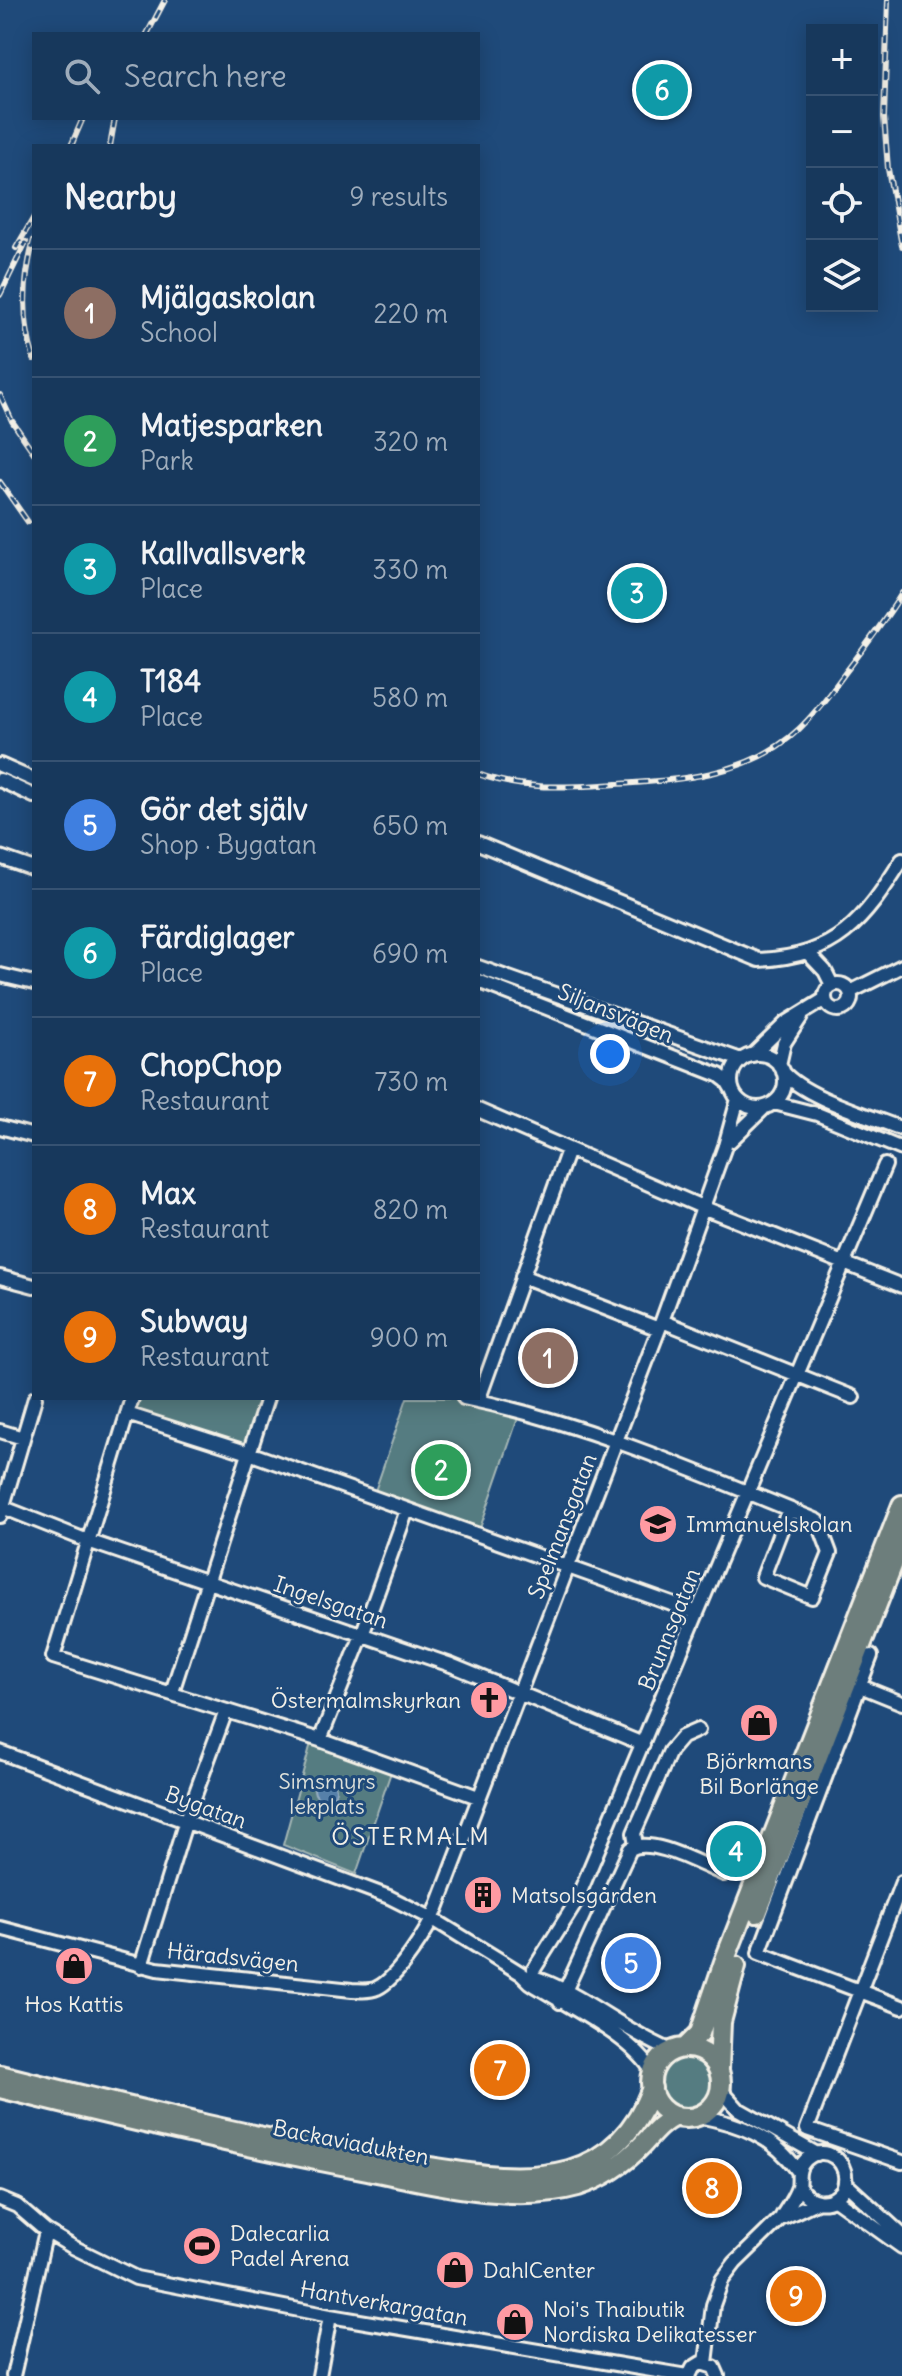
<!DOCTYPE html>
<html lang="en">
<head>
<meta charset="utf-8">
<style>
	:root { --surface:#17385c; --page:#203f62; --text:#f1f3f6; --muted:#9eacbb; --line:#365272; --accent:#ff9aa2 }
	body { margin:0; font-family:Delius,sans-serif; background:var(--page); color:var(--text) }
	.controls { position:absolute; right:24px; top:24px; display:grid; overflow:hidden; border-radius:0px; box-shadow:0 4px 20px #0003 }
	.controls button { width:72px; height:72px; display:grid; place-items:center; padding:0; border:0; border-bottom:2px solid var(--line); background:var(--surface); color:var(--text); font:40px sans-serif }
	.you { position:absolute; left:610px; top:1054px; width:28px; height:28px; margin:-20px; border:6px solid #fff; border-radius:50%; background:#1a73e8; box-shadow:0 0 0 12px #1a73e833 }
	.badge { display:grid; place-items:center; width:52px; height:52px; border-radius:50%; background:var(--accent); color:#fff; font-size:26px; font-weight:700 }
	.pin { position:absolute; translate:-50% -50%; border:4px solid #fff; box-shadow:0 2px 8px #0006 }
	.list { margin:0; padding:0; list-style:none }
	h2 { display:flex; justify-content:space-between; align-items:center; height:104px; margin:0; padding:0 32px; font-size:34px }
	h2 small { font-size:26px; font-weight:400; color:var(--muted) }
	.list li { display:grid; grid-template-columns:52px 1fr auto; gap:24px; align-items:center; box-sizing:border-box; height:128px; padding:0 32px; border-top:2px solid var(--line) }
	.list b { display:block; font-size:30px; white-space:nowrap }
	.list p { margin:0; font-size:26px; white-space:nowrap; color:var(--muted) }
	.list em { font-size:26px; font-style:normal; color:var(--muted) }
	.icon { flex:none; width:44px; height:44px; fill:none; stroke:currentColor; stroke-width:2; stroke-linecap:round; stroke-linejoin:round }
	.map { position:relative; flex:none; width:902px; height:2376px; overflow:hidden }
	.search { position:absolute; background:var(--surface); box-shadow:0 4px 20px #0003; left:32px; top:32px; width:448px; height:88px; display:flex; align-items:center; gap:20px; box-sizing:border-box; padding:0 28px; border-radius:0px; color:var(--muted); font-size:30px }
	.panel { position:absolute; background:var(--surface); box-shadow:0 4px 20px #0003; left:32px; top:144px; width:448px; height:1256px; border-radius:0px }
	.map>svg:first-child { display:block }
	.green { fill:#557b81; stroke:#a4b6b4; stroke-width:2 }
	.water { fill:#5780a9; stroke:#96adc2; stroke-width:2 }
	.lines { fill:none; stroke-linecap:round; stroke-linejoin:round }
	.minor-casing { stroke:#f4f1e8; stroke-width:18 }
	.highway-casing { stroke:#f4f1e8; stroke-width:24 }
	.minor { stroke:#1f4a7a; stroke-width:12 }
	.highway { stroke:#6d7e7c; stroke-width:18 }
	.rail-casing { stroke:#f4f1e8; stroke-width:6 }
	.rail { stroke:#1f4a7a; stroke-width:3; stroke-dasharray:9; stroke-linecap:butt }
	.labels { text-anchor:middle; stroke-width:6; stroke-linejoin:round; paint-order:stroke }
	.street-label { font-size:22px; fill:#f4f1e8; stroke:#1f4a7a }
	.poi-label { font-size:22px; fill:#f4f1e8; stroke:#1f4a7a; text-anchor:start }
	.park-label { font-size:22px; fill:#dcdfd9; stroke:#1f4a7a }
	.neighbourhood-label { font-size:24px; letter-spacing:2px; fill:#f4f1e8; stroke:#1f4a7a }
</style>
</head>
<body>
<div class="map">
<svg width="902" height="2376" viewBox="0 0 902 2376">
	<rect width="100%" height="100%" fill="#1f4a7a"/>
	<filter id="ink" filterUnits="userSpaceOnUse"><feTurbulence type="fractalNoise" baseFrequency=".0125" numOctaves="2"/><feDisplacementMap in="SourceGraphic" scale="16" xChannelSelector="R" yChannelSelector="G"/><feConvolveMatrix kernelMatrix="1 2 1 2 8 2 1 2 1" color-interpolation-filters="sRGB"/></filter>
	<g filter="url(#ink)">
		<path class="green" d="M132 1398H266L249 1453 127 1414Z
			M407 1398H464L520 1412 478 1534 373 1497Z
			M311 1743 391 1772 356 1874 283 1845Z
			M661 2083a25 25 0 1 1 50 0a25 25 0 1 1-50 0Z"/>
		<path class="water" d="M314 1789a11 11 0 1 1 22 0a11 11 0 1 1-22 0Z"/>
		<g class="lines">
			<defs>
				<path id="minor" d="M0 765 34 780
					M0 780 34 796
					M478 843 759 960C837 956 863 922 902 860
					M0 857 34 869
					M807 952 825 971 832 985
					M478 967 741 1060
					M0 975 34 983
					M478 981 719 1075 727 1081 733 1091
					M825 997a13 13 0 1 1 26 0a13 13 0 1 1-26 0Z
					M850 992 902 966
					M731 1081a27 27 0 1 1 54 0a27 27 0 1 1-54 0Z
					M753 1055 786 1023 825 999
					M779 1065 784 1043 801 1017
					M783 1072C806 1098 868 1115 902 1129
					M774 1103 817 1114 902 1149
					M478 1110 702 1207 902 1286
					M0 1127 34 1136
					M730 1141 765 1107
					M522 1276 659 1329
					M0 1277 34 1286
					M662 1321 853 1397
					M132 1398 53 1657 320 1740 478 1797
					M464 1398C587 1423 702 1474 818 1521L830 1553 812 1597 763 1577 789 1509
					M478 1401 568 1150
					M127 1414 249 1453 697 1613
					M0 1431 23 1438
					M2 1507 88 1541 451 1665 643 1744
					M0 1516 35 1398
					M871 1656 759 1953 902 2007
					M860 1686 902 1703
					M172 1692 267 1398
					M320 1740 362 1635 407 1510
					M0 1752 389 1897 433 1919 522 1974 530 1982C566 2006 633 2036 653 2073
					M636 1846 634 1833 670 1751 682 1737 698 1730
					M902 1882 807 2129 902 2162
					M0 1928 157 1969 352 1990C360 1990 369 1992 377 1988 397 1979 429 1929 437 1908L662 1321 725 1146 738 1099
					M141 1966 188 1814 226 1711
					M534 1969 575 1904 885 1165
					M530 1976C581 1992 623 2031 672 2051
					M560 2002 630 1849C652 1836 701 1865 724 1874
					M721 2090 738 2109 817 2154
					M699 2116C739 2124 774 2136 798 2171
					M846 2184 902 2235
					M0 2199 17 2206 46 2231 73 2247 136 2278 330 2316 687 2376
					M835 2199 902 2247
					M782 2216C787 2208 795 2197 798 2187 800 2179 796 2171 803 2163 822 2139 854 2162 843 2190 830 2207 809 2205 799 2186
					M706 2363 713 2305 722 2280 735 2263 780 2219 816 2202
					M13 2376 46 2231
					M319 2376 330 2316
					M689 2376 693 2368 701 2363 714 2367 718 2376"/>
				<path id="highway" d="M757 1913 902 1540
					M651 2083a35 35 0 1 1 70 0a35 35 0 1 1-70 0Z
					M685 2048 700 2033 724 1962 902 1505
					M719 2069 721 2022 736 1966
					M0 2075C136 2109 273 2143 411 2164 463 2172 517 2184 569 2170 611 2158 637 2128 652 2088
					M0 2088C120 2118 240 2146 362 2169 428 2182 511 2205 578 2186 603 2178 625 2163 643 2144 654 2132 661 2123 675 2116"/>
			</defs>
			<use href="#minor" class="minor-casing"/>
			<use href="#highway" class="highway-casing"/>
			<use href="#minor" class="minor"/>
			<use href="#highway" class="highway"/>
			<defs>
				<path id="rail" d="M888 0 884 117 888 169 902 246
					M147 34 165 0
					M71 146 83 118
					M110 146 115 118
					M34 240C23 279 22 321 34 359
					M16 248 34 217
					M0 295 26 242
					M0 395 12 421 34 453
					M0 482 28 522
					M478 774C523 791 570 787 617 784 680 780 750 776 799 729 817 712 831 692 845 673 865 647 885 621 902 593"/>
			</defs>
			<use href="#rail" class="rail-casing"/>
			<use href="#rail" class="rail"/>
		</g>
	</g>
	<defs>
		<symbol id="school-disc" viewBox="-11 -11 22 22"><circle r="9.5" fill="#ff9aa2" stroke="#1f4a7a"/><path d="M0-5L7-2L0 1L-7-2ZM-4 1L0 2.5L4 1V4Q0 6-4 4Z" fill="#111"/></symbol>
		<symbol id="church-disc" viewBox="-11 -11 22 22"><circle r="9.5" fill="#ff9aa2" stroke="#1f4a7a"/><path d="M-1.2-6h2.4v3.5h3.3v2.4h-3.3V6h-2.4V-.1h-3.3v-2.4h3.3Z" fill="#111"/></symbol>
		<symbol id="shop-disc" viewBox="-11 -11 22 22"><circle r="9.5" fill="#ff9aa2" stroke="#1f4a7a"/><path d="M-5-2.5h2.3a2.7 3.5 0 0 1 5.4 0H5L5.5 6h-11ZM-1.5-2.5h3a1.5 2.3 0 0 0-3 0Z" fill="#111"/></symbol>
		<symbol id="building-disc" viewBox="-11 -11 22 22"><circle r="9.5" fill="#ff9aa2" stroke="#1f4a7a"/><path d="M-4-6H4V6H1V3H-1V6H-4ZM-2.5-4.3h1.7v1.8h-1.7ZM.8-4.3h1.7v1.8H.8ZM-2.5-1h1.7V.8h-1.7ZM.8-1h1.7V.8H.8Z" fill="#111"/></symbol>
		<symbol id="stadium-disc" viewBox="-11 -11 22 22"><circle r="9.5" fill="#ff9aa2" stroke="#1f4a7a"/><path d="M0-5a6.5 5 0 1 0 0 10a6.5 5 0 1 0 0-10ZM-3.5-1.8h7v3.6h-7Z" fill="#111"/></symbol>
	</defs>
	<g fill-rule="evenodd">
		<use href="#school-disc" x="636" y="1502" width="44" height="44"/>
		<use href="#church-disc" x="467" y="1678" width="44" height="44"/>
		<use href="#shop-disc" x="737" y="1701" width="44" height="44"/>
		<use href="#building-disc" x="461" y="1873" width="44" height="44"/>
		<use href="#shop-disc" x="52" y="1944" width="44" height="44"/>
		<use href="#stadium-disc" x="180" y="2224" width="44" height="44"/>
		<use href="#shop-disc" x="433" y="2248" width="44" height="44"/>
		<use href="#shop-disc" x="493" y="2300" width="44" height="44"/>
	</g>
	<g class="labels">
		<g class="street-label">
			<text transform="translate(616 1013) rotate(22)" y="8">Siljansvägen</text>
			<text transform="translate(562 1526) rotate(-69)" y="8">Spelmansgatan</text>
			<text transform="translate(331 1602) rotate(19)" y="8">Ingelsgatan</text>
			<text transform="translate(669 1629) rotate(-68)" y="8">Brunnsgatan</text>
			<text transform="translate(206 1807) rotate(20)" y="8">Bygatan</text>
			<text transform="translate(233 1957) rotate(6)" y="8">Häradsvägen</text>
			<text transform="translate(351 2142) rotate(11)" y="8">Backaviadukten</text>
			<text transform="translate(384 2303) rotate(10)" y="8">Hantverkargatan</text>
		</g>
		<g class="poi-label">
			<text x="686" y="1532">Immanuelskolan</text>
			<text x="461" y="1708" text-anchor="end">Östermalmskyrkan</text>
			<text x="759" y="1769" text-anchor="middle">Björkmans<tspan x="759" dy="25">Bil Borlänge</tspan></text>
			<text x="511" y="1903">Matsolsgården</text>
			<text x="74" y="2012" text-anchor="middle">Hos Kattis</text>
			<text x="230" y="2241">Dalecarlia<tspan x="230" dy="25">Padel Arena</tspan></text>
			<text x="483" y="2278">DahlCenter</text>
			<text x="543" y="2317">Noi's Thaibutik<tspan x="543" dy="25">Nordiska Delikatesser</tspan></text>
		</g>
		<g class="park-label">
			<text x="327" y="1789">Simsmyrs<tspan x="327" dy="25">lekplats</tspan></text>
		</g>
		<g class="neighbourhood-label">
			<text x="411" y="1845">ÖSTERMALM</text>
		</g>
	</g>
</svg>
<div class="controls">
<button>+</button>
<button>−</button>
<button><svg class="icon" aria-label="locate" viewBox="0 0 24 24"><circle cx="12" cy="12" r="6"/><path d="M12 2v4M12 18v4M2 12h4M18 12h4"/></svg></button>
<button><svg class="icon" aria-label="layers" viewBox="0 0 24 24"><path d="M12 4l9 5-9 5-9-5zM3 14l9 5 9-5"/></svg></button>
</div>
<div class="you"></div>
<div class="pin badge" style="left:548px;top:1358px;background:#8d6e63">1</div>
<div class="pin badge" style="left:441px;top:1470px;background:#2e9e5b">2</div>
<div class="pin badge" style="left:637px;top:593px;background:#0f9aa8">3</div>
<div class="pin badge" style="left:736px;top:1851px;background:#0f9aa8">4</div>
<div class="pin badge" style="left:631px;top:1963px;background:#3f7fe0">5</div>
<div class="pin badge" style="left:662px;top:90px;background:#0f9aa8">6</div>
<div class="pin badge" style="left:500px;top:2070px;background:#e8710a">7</div>
<div class="pin badge" style="left:712px;top:2188px;background:#e8710a">8</div>
<div class="pin badge" style="left:796px;top:2296px;background:#e8710a">9</div>
<div class="search"><svg class="icon" aria-label="search" viewBox="0 0 24 24"><circle cx="10" cy="10" r="6"/><path d="M15 15l6 6"/></svg>Search here</div>
<section class="panel">
<h2>Nearby<small>9 results</small></h2>
<ul class="list">
<li><span class="badge" style="background:#8d6e63">1</span><div><b>Mjälgaskolan</b><p>School</p></div><em>220 m</em></li>
<li><span class="badge" style="background:#2e9e5b">2</span><div><b>Matjesparken</b><p>Park</p></div><em>320 m</em></li>
<li><span class="badge" style="background:#0f9aa8">3</span><div><b>Kallvallsverk</b><p>Place</p></div><em>330 m</em></li>
<li><span class="badge" style="background:#0f9aa8">4</span><div><b>T184</b><p>Place</p></div><em>580 m</em></li>
<li><span class="badge" style="background:#3f7fe0">5</span><div><b>Gör det själv</b><p>Shop · Bygatan</p></div><em>650 m</em></li>
<li><span class="badge" style="background:#0f9aa8">6</span><div><b>Färdiglager</b><p>Place</p></div><em>690 m</em></li>
<li><span class="badge" style="background:#e8710a">7</span><div><b>ChopChop</b><p>Restaurant</p></div><em>730 m</em></li>
<li><span class="badge" style="background:#e8710a">8</span><div><b>Max</b><p>Restaurant</p></div><em>820 m</em></li>
<li><span class="badge" style="background:#e8710a">9</span><div><b>Subway</b><p>Restaurant</p></div><em>900 m</em></li>
</ul>
</section>
</div>
</body>
</html>
